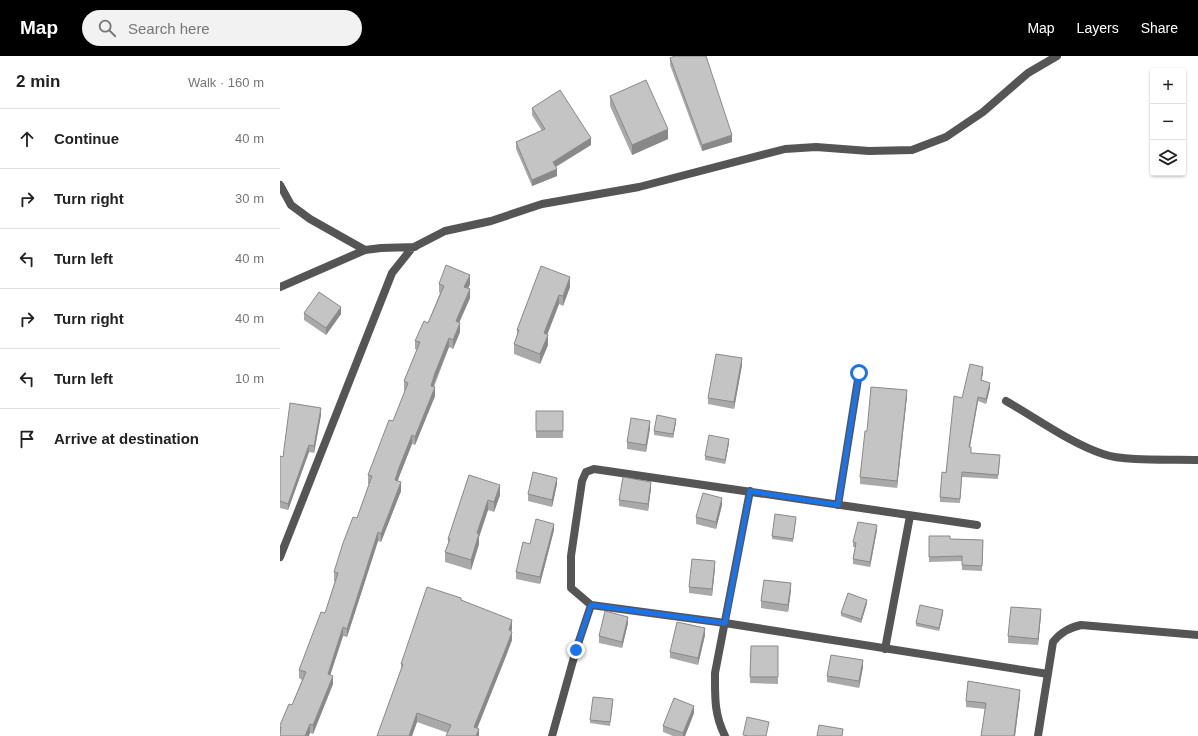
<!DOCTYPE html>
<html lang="en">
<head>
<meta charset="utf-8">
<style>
	:root { --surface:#fff; --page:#f2f2f2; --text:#222; --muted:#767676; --line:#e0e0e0; --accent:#000 }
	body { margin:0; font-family:Arial,sans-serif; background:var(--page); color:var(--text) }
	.controls { position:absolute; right:12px; top:12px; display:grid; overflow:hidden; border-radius:4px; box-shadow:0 1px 3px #0004 }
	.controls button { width:36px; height:36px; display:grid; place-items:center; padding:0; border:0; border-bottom:1px solid var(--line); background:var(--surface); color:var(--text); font:20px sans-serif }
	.stop { position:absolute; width:12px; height:12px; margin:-9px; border:3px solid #1a73e8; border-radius:50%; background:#fff }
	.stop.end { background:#1a73e8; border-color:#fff; box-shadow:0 1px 4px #0008 }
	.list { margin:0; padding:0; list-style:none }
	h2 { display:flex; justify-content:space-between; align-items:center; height:52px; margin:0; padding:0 16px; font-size:17px }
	h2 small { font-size:13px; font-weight:400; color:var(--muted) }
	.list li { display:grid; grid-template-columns:26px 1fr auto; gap:12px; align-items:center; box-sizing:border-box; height:60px; padding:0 16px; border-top:1px solid var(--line) }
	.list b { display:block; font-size:15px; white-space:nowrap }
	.list em { font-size:13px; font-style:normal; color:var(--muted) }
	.icon { flex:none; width:22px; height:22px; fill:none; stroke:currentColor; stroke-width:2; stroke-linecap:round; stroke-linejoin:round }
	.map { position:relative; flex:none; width:918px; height:680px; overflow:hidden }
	header { display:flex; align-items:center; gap:24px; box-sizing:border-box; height:56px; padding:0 20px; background:var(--accent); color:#fff }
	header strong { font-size:19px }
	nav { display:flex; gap:22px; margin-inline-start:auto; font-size:14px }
	.search { width:280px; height:36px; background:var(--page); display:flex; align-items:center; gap:10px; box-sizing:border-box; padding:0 14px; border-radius:22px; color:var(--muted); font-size:15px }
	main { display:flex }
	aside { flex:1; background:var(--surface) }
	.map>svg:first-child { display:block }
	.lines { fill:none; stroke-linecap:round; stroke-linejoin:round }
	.minor { stroke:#555; stroke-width:8 }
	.wall { fill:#a9a9a9 }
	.shaded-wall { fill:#898989 }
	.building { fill:#c4c4c4; stroke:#898989 }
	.route { stroke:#1a73e8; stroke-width:5 }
</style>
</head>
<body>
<header>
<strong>Map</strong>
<div class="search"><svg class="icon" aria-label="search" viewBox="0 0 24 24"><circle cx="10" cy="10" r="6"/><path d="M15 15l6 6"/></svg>Search here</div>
<nav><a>Map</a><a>Layers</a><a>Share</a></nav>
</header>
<main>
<aside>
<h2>2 min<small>Walk · 160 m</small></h2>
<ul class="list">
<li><svg class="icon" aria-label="ahead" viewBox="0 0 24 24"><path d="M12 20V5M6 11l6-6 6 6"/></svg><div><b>Continue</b></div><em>40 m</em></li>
<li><svg class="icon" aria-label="right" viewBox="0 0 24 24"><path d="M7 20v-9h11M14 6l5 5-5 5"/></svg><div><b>Turn right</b></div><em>30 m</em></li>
<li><svg class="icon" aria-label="left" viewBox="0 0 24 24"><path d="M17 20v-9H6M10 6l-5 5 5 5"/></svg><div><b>Turn left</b></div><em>40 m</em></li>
<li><svg class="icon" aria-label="right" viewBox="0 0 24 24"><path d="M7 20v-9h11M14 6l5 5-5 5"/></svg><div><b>Turn right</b></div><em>40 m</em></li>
<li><svg class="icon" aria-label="left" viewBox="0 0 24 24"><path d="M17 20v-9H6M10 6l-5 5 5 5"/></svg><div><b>Turn left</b></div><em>10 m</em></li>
<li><svg class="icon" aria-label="arrive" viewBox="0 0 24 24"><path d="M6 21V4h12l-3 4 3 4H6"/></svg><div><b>Arrive at destination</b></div></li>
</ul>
</aside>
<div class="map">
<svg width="918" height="680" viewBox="0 0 918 680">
	<rect width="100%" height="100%" fill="#fff"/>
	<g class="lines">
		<path class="minor" d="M0 129 11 149 30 163 85 194
			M0 231 85 194 101 192 135 191
			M726 345C756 362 790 387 823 398 845 406 893 403 918 404
			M558 449 579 317
			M0 501 112 217 132 192 165 175 211 165 262 148 359 131 505 93 536 91 589 95 632 94 666 81 703 56 748 17 777 0
			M311 549 445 567 768 618
			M605 593 630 460
			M272 680 296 594 311 549 291 532V500L302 425 306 416 314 413 697 469
			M445 680C434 658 435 641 435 617L470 435
			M758 680 773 586C781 576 789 572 801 569L918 579"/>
	</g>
	<path class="wall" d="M390 2 452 86 422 95 390 9Z
		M330 40 388 83 352 99 330 50Z
		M252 52 311 89 276 111 277 120 252 130 236 93V86L262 75 252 59Z
		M261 210 290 231 283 250 279 248 267 279 268 289 260 308 234 298V288L237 280V274Z
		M159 228H190L188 233 190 242 179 266 180 276 173 293 169 291 154 331 155 340 135 389 132 388 119 421 118 425 121 435 101 486 98 485 67 581 63 580 50 619 53 628 33 678 30 677 0 680V669L12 649 22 624 19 622V614L45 557 55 525H54V516L77 462 89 428H88V419L113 365 125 335 124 334V325L137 294 135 293V285L148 267 160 237 159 236Z
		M24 257 61 258 46 279 24 264Z
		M462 309 454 353 428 348V342Z
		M703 316 701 325 710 332 706 348 698 345 690 391 691 397 720 404 718 423 682 421 680 447 660 446V441L682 342Z
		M627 340 617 432 580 428V421L587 375Z
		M256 355H283V382H256Z
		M41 359 34 397 29 396 8 454 0 452V400L3 401Z
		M396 366 393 382 374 379V375Z
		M370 372 366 396 347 393V386Z
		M449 387 445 408 425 404V400Z
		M189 419 220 439 214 456 208 454 199 481V488L191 514 165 506V496L168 489V483Z
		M277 428 272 451 248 445V438Z
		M371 432 368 455 339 450V444Z
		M442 449 436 473 416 468V461Z
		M516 464 513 486 492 483V480Z
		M274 474 260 528 236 523V516L250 488Z
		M597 474 590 511 573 508V503L575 491H573V486Z
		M649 480 670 483 703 484 702 515 682 514V505L649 506Z
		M435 512 432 540 409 537V531Z
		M511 534 508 556 481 552V545Z
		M181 544 232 573 231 575 232 584 226 600 197 673 199 680 168 677 137 666 132 680H97L121 614V608Z
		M587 547 581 567 561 560V557Z
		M663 557 659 575 636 570V567Z
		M761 559 758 589 728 587V580Z
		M348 567 342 592 319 587V580Z
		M425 579 418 609 390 602V596Z
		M471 590H498V628L470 627Z
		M583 611 579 632 547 626V620Z
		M740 640 735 680H701L705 653 686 651V645Z
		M333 647 330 670 310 667V664Z
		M414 657 405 680H393L383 676V670Z"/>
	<path class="shaded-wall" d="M388 73V83L352 99V89Z
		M452 79V86L422 95V89Z
		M311 82V89L273 112V106Z
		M277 113V120L252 130V124Z
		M190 219V228L184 240V231Z
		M290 221V231L283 250V240Z
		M190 233V242L176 274V265Z
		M279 239V248L264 287V277Z
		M61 251V258L46 279V272Z
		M180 267V276L173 293V284Z
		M268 279V289L260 308V298Z
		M169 282V291L155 325 151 338V330L155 317Z
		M462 302V309L454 353V346Z
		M703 311V316L701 329V324Z
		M710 327V332L706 348V343Z
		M155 331V340L135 389V381Z
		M627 334V340L617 432V425Z
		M698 341V345L689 395V391Z
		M41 352V359L34 397V390Z
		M396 363V366L393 382V378Z
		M370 365V372L366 396V389Z
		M132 379V388L119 421 115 433V424L119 412Z
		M449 383V387L445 408V404Z
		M29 389V396L8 454V448Z
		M277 422V428L272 451V444Z
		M121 426V435L101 486V478Z
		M371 426V432L368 455V448Z
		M220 429V439L214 456V446Z
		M442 442V449L436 473V466Z
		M208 444V454L199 481V488L191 514V504L197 477Z
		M274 468V474L260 528V521Z
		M597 469V474L590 511V506Z
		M98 476V485L67 581V573Z
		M435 505V512L432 540V533Z
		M511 527V534L508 556V549Z
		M587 544V547L581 567V563Z
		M761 553V559L758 589V583Z
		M663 554V557L659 575V572Z
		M348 561V567L342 592V586Z
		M232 564V573L229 583V574Z
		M63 571V580L48 626V618Z
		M425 572V579L418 609V602Z
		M232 576V584L226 600 194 680V671Z
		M583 604V611L579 632V625Z
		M53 620V628L33 678V669Z
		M740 634V640L735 680H734Z
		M414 650V657L405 680H403V677Z
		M137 657V666L132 680H129Z
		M30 668V677L29 680H25Z
		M199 673V680H196Z"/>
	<path class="building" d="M395 0H426L452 79 422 89 390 2Z
		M366 24 388 73 352 89 330 40Z
		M280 34 311 82 273 106 277 113 252 124 236 86 265 73 252 52Z
		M166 209 190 219 184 231 190 233 176 265 180 267 173 284 169 282 155 317 151 330 155 331 135 381 132 379 119 412 115 424 121 426 101 478 98 476 67 573 63 571 48 618 53 620 33 669 30 668 25 680H0L1 671H0V669L9 648 12 649 26 616 19 614 41 556 45 557 58 517 54 516 63 487 73 461 77 462 92 420 88 419 109 364 113 365 128 327 124 325 140 286 135 285 144 265 148 267 164 230 159 228Z
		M261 210 290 221 283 240 279 239 264 277 268 279 260 298 234 288 239 274H237Z
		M39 236 61 251 46 272 24 257Z
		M436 298 462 302 454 346 428 342Z
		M690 308 703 311 701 324 710 327 706 343 698 341 689 391H691V397L720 399 718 419 682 416 680 443 660 441 662 416 666 417 674 340 682 342Z
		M591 331 627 334 617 425 580 421 585 375H587Z
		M10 347 41 352 34 390 29 389 8 448 0 445V400L3 401Z
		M256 355H283V375H256Z
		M377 359 396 363 393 378 374 375Z
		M351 362 370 365 366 389 347 386Z
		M429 379 449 383 445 404 425 400Z
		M253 416 277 422 272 444 248 438Z
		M189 419 220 429 214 446 208 444 197 477 199 478 191 504 165 496 170 483H168Z
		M343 421 371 426 368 448 339 444Z
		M423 437 442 442 436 466 416 461Z
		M495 458 516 461 513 483 492 480Z
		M256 463 274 468 260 521 236 516 243 486 250 488Z
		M578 466 597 469 590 506 573 503 576 487 573 486Z
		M649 480H670V483L703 484 702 510 682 509V500L649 501Z
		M412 503 435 505 432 533 409 531Z
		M484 524 511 527 508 549 481 545Z
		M147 531 181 542V544L232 564 229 574 232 576 226 592 194 671 199 673 196 680H166L171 669 137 657 129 680H97L123 608H121Z
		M568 537 587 544 581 563 561 557Z
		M640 549 663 554 659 572 636 567Z
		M731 551 761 553 758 583 728 580Z
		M325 555 348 561 342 586 319 580Z
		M397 566 425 572 418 602 390 596Z
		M471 590H498V621H470Z
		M551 599 583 604 579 625 547 620Z
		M688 625 740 634 734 680H701L706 647 686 645Z
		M313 641 333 643 330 666 310 664Z
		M394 642 414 650 403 677 383 670Z
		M467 661 489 666 486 680H469L463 679Z
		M539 669 563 673 562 680H537Z"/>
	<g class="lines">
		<path class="route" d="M296 594 311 549 445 567 470 435 558 449 579 317"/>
	</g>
</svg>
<div class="controls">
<button>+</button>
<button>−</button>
<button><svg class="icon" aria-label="layers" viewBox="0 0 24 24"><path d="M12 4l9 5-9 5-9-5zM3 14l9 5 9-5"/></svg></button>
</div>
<div class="stop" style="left:579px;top:317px"></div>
<div class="stop end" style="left:296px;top:594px"></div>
</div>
</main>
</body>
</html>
